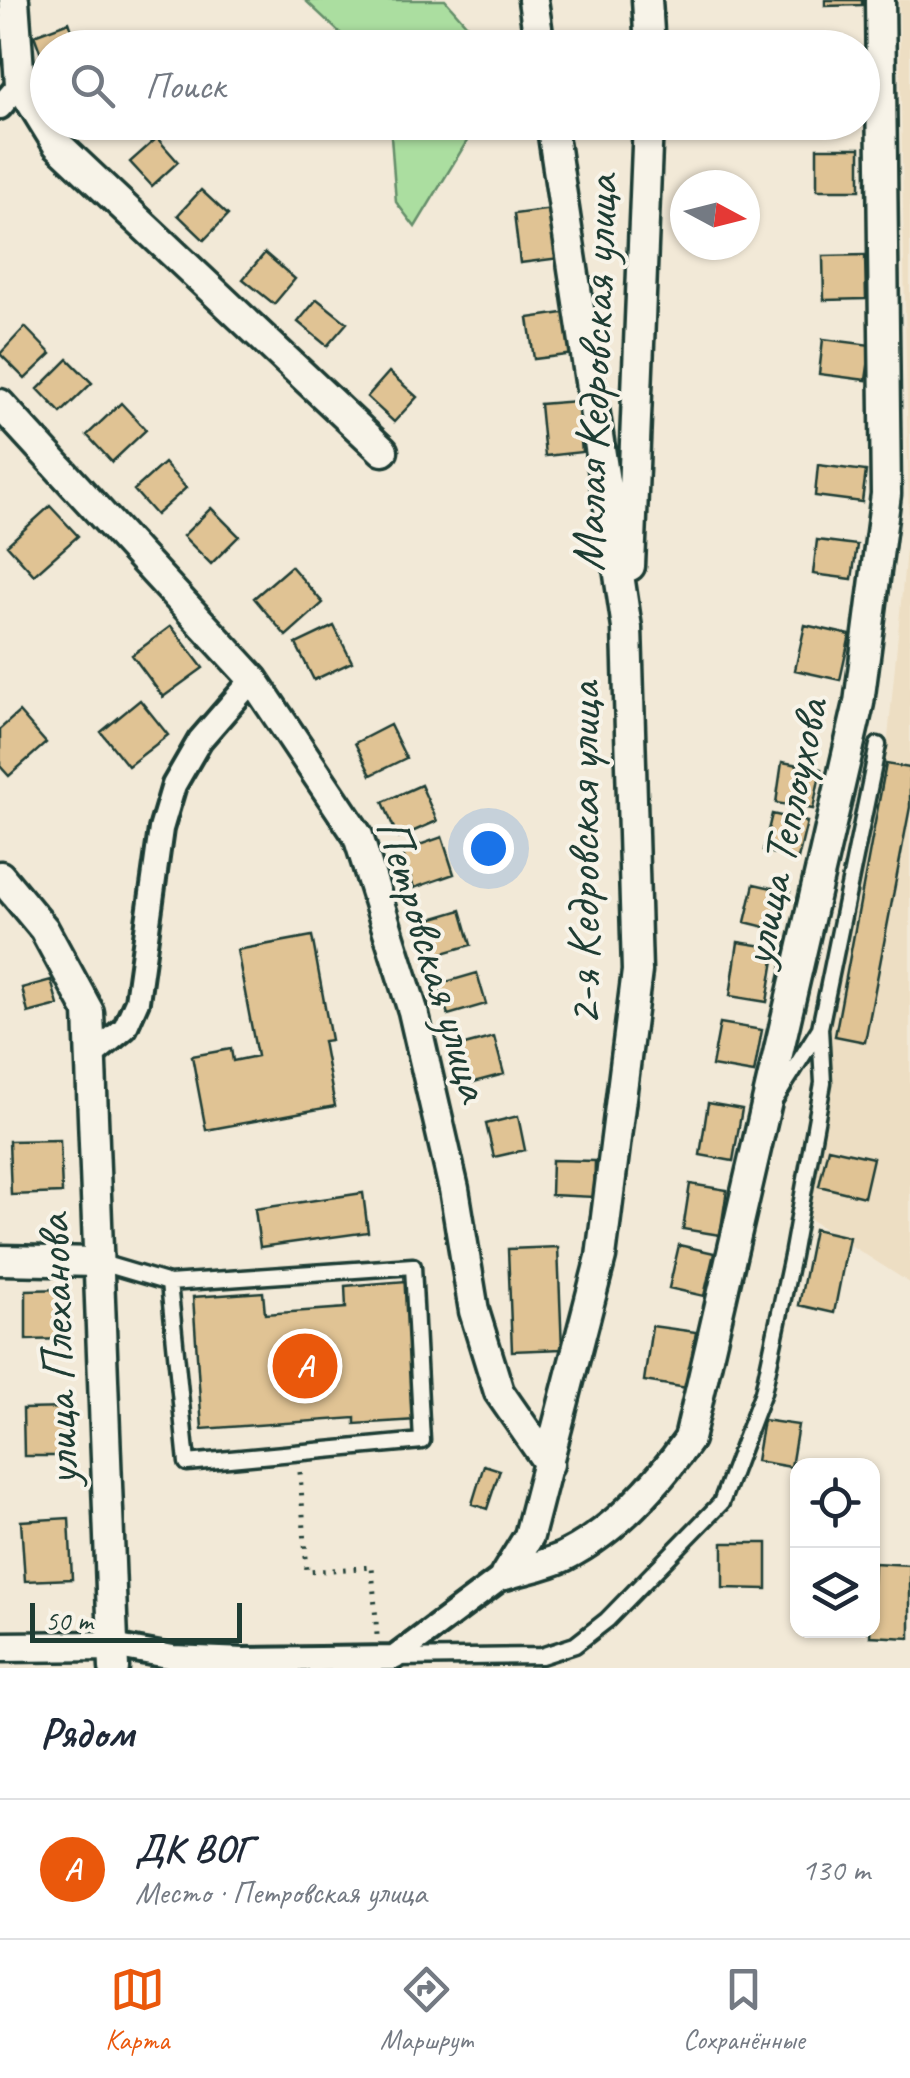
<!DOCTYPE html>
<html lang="ru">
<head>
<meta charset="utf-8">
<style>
	:root { --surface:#fff; --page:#f6f6f7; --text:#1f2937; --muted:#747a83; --line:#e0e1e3; --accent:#ea580c }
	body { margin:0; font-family:Caveat,sans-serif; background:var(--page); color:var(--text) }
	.controls { position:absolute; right:30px; bottom:30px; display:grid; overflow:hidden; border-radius:20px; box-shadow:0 2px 8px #0004 }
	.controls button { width:90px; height:90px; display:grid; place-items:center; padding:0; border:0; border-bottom:2px solid var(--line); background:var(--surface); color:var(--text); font:50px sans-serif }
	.compass { position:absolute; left:670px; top:170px; width:90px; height:90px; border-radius:50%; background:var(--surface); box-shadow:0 2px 8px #0004; rotate:97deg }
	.scale { position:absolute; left:30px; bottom:25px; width:212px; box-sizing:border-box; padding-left:10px; border:5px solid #1f3d34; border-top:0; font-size:28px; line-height:35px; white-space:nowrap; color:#1f3d34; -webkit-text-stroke:8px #f7f3e8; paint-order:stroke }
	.you { position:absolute; left:488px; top:848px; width:35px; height:35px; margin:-25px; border:8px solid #fff; border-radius:50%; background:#1a73e8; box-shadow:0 0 0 15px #1a73e833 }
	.badge { display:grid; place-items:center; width:65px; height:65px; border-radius:50%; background:var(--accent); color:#fff; font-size:32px; font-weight:700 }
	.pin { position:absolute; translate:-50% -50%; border:5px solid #fff; box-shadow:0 2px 10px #0006 }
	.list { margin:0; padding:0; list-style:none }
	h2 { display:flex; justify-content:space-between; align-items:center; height:130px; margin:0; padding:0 40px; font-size:42px }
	h2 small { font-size:32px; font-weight:400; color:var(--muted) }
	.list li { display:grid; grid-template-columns:65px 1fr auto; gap:30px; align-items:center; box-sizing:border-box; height:140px; padding:0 40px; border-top:2px solid var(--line) }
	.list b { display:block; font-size:38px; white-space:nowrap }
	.list p { margin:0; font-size:32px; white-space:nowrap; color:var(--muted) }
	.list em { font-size:32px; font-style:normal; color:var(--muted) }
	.icon { flex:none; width:55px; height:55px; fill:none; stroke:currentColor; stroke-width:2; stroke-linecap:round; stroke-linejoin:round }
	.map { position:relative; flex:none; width:910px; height:1668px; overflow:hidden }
	.search { position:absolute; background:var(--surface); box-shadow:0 2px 8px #0004; left:30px; right:30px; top:30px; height:110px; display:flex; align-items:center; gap:25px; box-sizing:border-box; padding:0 35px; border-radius:55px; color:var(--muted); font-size:38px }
	.sheet { height:270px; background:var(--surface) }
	nav { display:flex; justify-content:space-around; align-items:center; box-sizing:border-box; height:140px; border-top:2px solid var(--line); background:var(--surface); font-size:28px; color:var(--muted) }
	nav a { display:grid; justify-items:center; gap:5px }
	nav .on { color:var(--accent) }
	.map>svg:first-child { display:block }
	.built { fill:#eddec3 }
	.green { fill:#abdea0; stroke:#658e6a; stroke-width:2.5 }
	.building { fill:#e0c394; stroke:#1f3d34; stroke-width:2.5 }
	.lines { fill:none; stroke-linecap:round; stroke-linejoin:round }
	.service-casing { stroke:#1f3d34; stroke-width:21 }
	.pedestrian-casing { stroke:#1f3d34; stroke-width:30 }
	.minor-casing { stroke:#1f3d34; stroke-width:35 }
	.path { stroke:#1f3d34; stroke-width:5; stroke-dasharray:2.5 8; stroke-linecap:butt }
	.service { stroke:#f7f3e8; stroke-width:14 }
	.pedestrian { stroke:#f7f3e8; stroke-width:22 }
	.minor { stroke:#f7f3e8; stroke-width:28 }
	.labels { text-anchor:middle; stroke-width:8; stroke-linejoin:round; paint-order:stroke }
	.street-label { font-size:48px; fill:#1f3d34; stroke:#f7f3e8 }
</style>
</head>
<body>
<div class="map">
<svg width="910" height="1668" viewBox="0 0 910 1668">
	<rect width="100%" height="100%" fill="#f2e9d7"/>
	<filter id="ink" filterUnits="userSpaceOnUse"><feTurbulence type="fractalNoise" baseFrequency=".01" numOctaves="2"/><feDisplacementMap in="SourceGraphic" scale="20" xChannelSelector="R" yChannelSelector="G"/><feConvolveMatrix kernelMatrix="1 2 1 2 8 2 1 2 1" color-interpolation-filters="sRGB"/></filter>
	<g filter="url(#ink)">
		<path class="built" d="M899 0H910V1283L789 1206 887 749 909 518Z"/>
		<path class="green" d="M305 0H445L474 33 479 47H355Z
			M390 123H478L415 227 396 202Z"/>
		<path class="building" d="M825 0H862V5L825 6Z
			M69 22 78 48H48L46 68 34 35Z
			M157 138 178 162 152 186 130 162Z
			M817 148H860V190H817Z
			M201 190 228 215 204 240 178 215Z
			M553 209 560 258 520 263 514 214Z
			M265 253 295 279 274 304 243 279Z
			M865 255 866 299 824 300 823 256Z
			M317 299 347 323 327 346 298 322Z
			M570 312 575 354 534 359 528 318Z
			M25 327 51 354 25 379 0 354Z
			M823 339 871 345 866 380 819 374Z
			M68 359 92 383 61 413 38 389Z
			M389 372 417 397 394 422 367 397Z
			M577 401 582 452 545 456 540 404Z
			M121 403 146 430 112 462 87 435Z
			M164 463 186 488 156 515 134 490Z
			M818 465 866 471 862 502 815 496Z
			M50 506 78 536 34 575 7 545Z
			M211 508 239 536 211 564 183 536Z
			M817 540 857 545 852 579 813 574Z
			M291 566 323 603 286 636 254 598Z
			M805 625 850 635 840 680 795 670Z
			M171 626 203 668 163 697 132 655Z
			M334 626 352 662 314 680 296 644Z
			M140 700 168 735 128 766 101 732Z
			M19 712 46 743 9 776 0 766V729Z
			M390 725 406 758 371 775 355 743Z
			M782 762 821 769 813 809 776 803Z
			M886 764 910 768V807L865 1042 835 1036Z
			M421 785 437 821 398 838 383 802Z
			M772 814 807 822 798 859 763 851Z
			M442 837 454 874 414 888 402 851Z
			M754 884 790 892 781 931 745 922Z
			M461 910 471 945 436 955 427 920Z
			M312 936 331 1040 323 1041 335 1106 206 1130 192 1056 231 1049 233 1061 257 1056 237 950Z
			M738 942 776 948 767 1002 730 996Z
			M477 973 486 1004 448 1015 439 984Z
			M51 980 58 1005 28 1013 22 988Z
			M720 1023 762 1030 754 1073 712 1066Z
			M494 1037 504 1074 470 1083 461 1046Z
			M708 1103 742 1109 733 1161 700 1155Z
			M518 1116 525 1150 494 1157 486 1124Z
			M60 1140 62 1193 11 1195 9 1141Z
			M828 1148 873 1158 864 1197 819 1186Z
			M552 1160 595 1161 594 1197 551 1195Z
			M690 1184 727 1190 720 1235 683 1229Z
			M363 1193 368 1232 260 1247 255 1209Z
			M814 1229 849 1237 834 1313 799 1305Z
			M679 1245 714 1253 704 1296 669 1288Z
			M558 1247 562 1349 512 1351 508 1249Z
			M406 1281 416 1420 355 1424V1418L202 1429 193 1297 263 1292 265 1314 346 1308 345 1286Z
			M68 1289 69 1339 26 1340V1290Z
			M652 1326 696 1332 687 1388 644 1381Z
			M68 1408V1456H24L23 1409Z
			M763 1420 798 1425 791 1467 756 1461Z
			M484 1465 500 1470 487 1509 472 1504Z
			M69 1518 72 1579 25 1581 21 1521Z
			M723 1543H767V1589L723 1588Z
			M874 1563 910 1565V1638L870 1636Z"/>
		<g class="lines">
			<defs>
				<path id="service" d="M776 1098 820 1028 878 745
					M98 1262 169 1283 413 1266 422 1441 187 1463 169 1283
					M395 1658 541 1656 575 1645 607 1620 721 1503 763 1392 792 1256 823 1083 820 1028"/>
				<path id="pedestrian" d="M0 107 20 84
					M90 1057 125 1028 137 1001 161 829 174 785 200 740 253 679
					M113 1646 173 1657 244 1660 394 1658 505 1575"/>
				<path id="minor" d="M14 0 20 84 57 144 383 451
					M533 0 540 48
					M647 0 650 48
					M0 404 253 679 358 836 413 1011 454 1189 474 1311 499 1392 549 1464
					M630 566 648 122
					M0 876 44 929 89 1012 114 1668
					M0 1260 98 1262
					M505 1575C524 1569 547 1565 565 1556 615 1531 657 1484 689 1439L859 703 886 494 880 0
					M505 1575 529 1536 601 1257 637 971 627 628 551 122
					M0 1647 113 1646"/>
			</defs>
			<use href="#service" class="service-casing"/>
			<use href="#pedestrian" class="pedestrian-casing"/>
			<use href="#minor" class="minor-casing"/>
			<path class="path" d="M300 1472 307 1572 372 1567 377 1635"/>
			<use href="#service" class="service"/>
			<use href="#pedestrian" class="pedestrian"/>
			<use href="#minor" class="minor"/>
		</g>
	</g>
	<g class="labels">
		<g class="street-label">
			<text transform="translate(593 373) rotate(-88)" y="17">Малая Кедровская улица</text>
			<text transform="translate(783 832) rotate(-78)" y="17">улица Теплоухова</text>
			<text transform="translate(582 854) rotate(-90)" y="17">2-я Кедровская улица</text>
			<text transform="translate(435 959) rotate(73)" y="17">Петровская улица</text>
			<text transform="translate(56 1350) rotate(-92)" y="17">улица Плеханова</text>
		</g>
	</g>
</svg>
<div class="controls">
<button><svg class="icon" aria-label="locate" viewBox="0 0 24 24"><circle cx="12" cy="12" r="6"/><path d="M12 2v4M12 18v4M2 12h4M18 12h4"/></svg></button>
<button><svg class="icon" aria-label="layers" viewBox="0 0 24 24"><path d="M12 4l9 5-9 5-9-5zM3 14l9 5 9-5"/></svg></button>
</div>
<svg class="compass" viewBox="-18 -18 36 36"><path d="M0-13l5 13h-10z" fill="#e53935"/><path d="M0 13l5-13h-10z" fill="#747a83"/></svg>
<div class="scale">50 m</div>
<div class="you"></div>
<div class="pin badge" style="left:305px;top:1366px">A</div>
<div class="search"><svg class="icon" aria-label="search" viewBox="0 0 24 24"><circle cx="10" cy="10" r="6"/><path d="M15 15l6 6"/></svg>Поиск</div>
</div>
<section class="sheet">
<h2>Рядом<small></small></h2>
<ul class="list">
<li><span class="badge">A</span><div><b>ДК ВОГ</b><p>Место · Петровская улица</p></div><em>130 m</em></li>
</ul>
</section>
<nav>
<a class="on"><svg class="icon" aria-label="map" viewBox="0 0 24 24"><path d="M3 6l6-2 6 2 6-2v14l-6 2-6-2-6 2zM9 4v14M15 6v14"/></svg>Карта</a>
<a><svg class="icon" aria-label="directions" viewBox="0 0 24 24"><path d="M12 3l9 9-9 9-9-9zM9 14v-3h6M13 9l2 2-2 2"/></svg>Маршрут</a>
<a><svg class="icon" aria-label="saved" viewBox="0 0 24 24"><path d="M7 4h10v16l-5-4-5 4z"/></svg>Сохранённые</a>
</nav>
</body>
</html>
